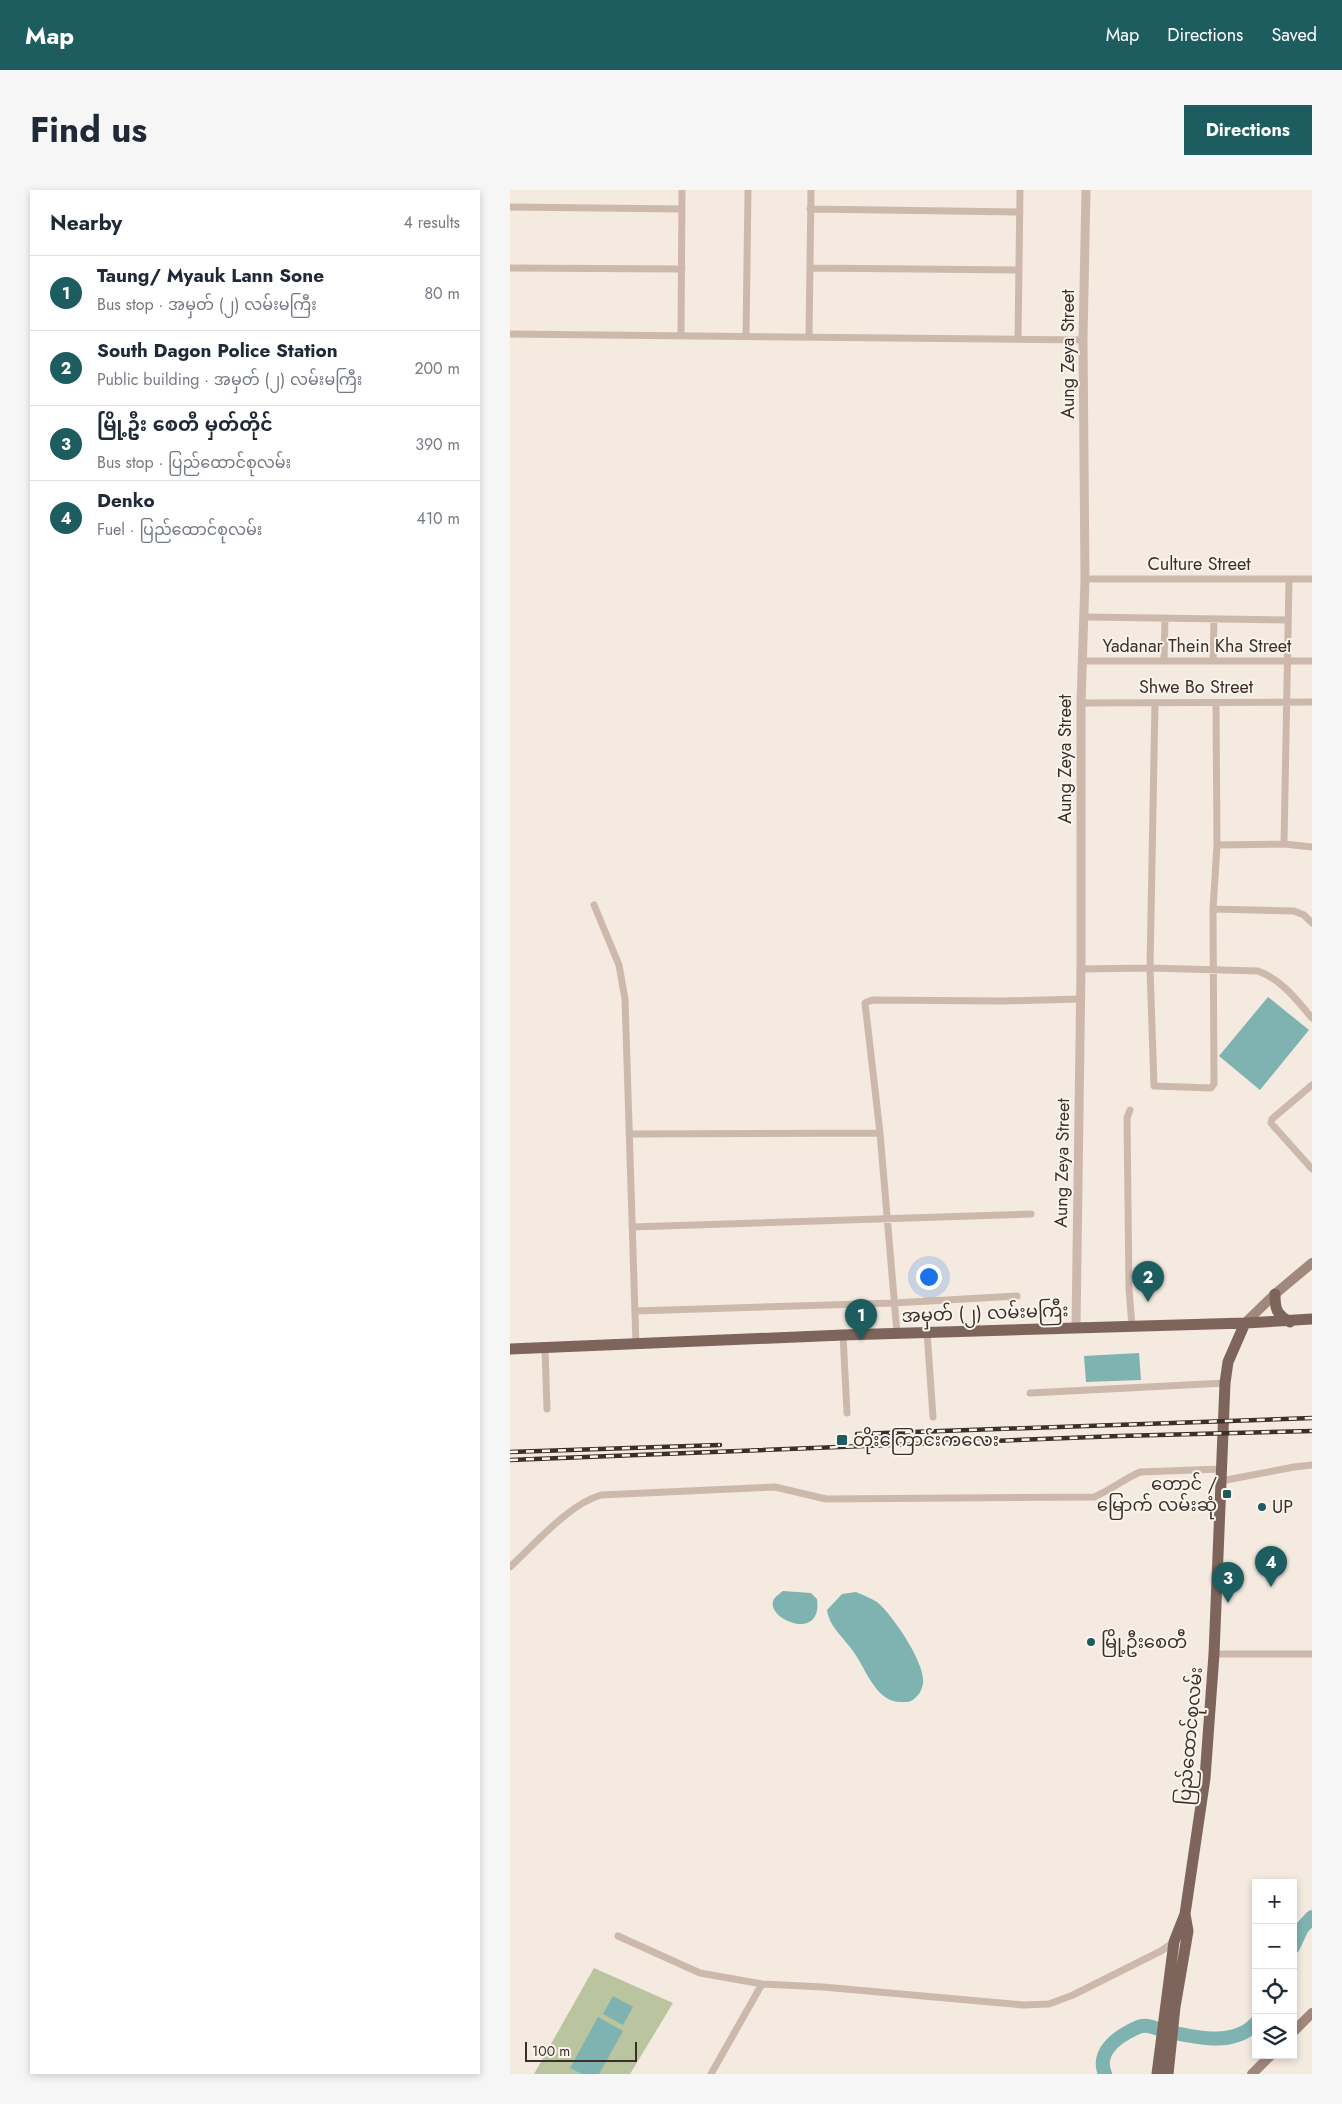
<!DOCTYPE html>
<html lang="en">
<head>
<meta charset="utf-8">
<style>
	:root { --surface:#fff; --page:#f6f6f7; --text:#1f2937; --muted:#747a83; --line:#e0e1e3; --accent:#1e5d5f }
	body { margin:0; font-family:Jost,"Noto Sans Myanmar",sans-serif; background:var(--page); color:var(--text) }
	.controls { position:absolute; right:15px; bottom:15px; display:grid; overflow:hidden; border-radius:0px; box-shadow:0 2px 8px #0003 }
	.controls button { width:45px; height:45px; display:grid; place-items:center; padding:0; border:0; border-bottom:1px solid var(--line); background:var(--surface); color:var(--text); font:25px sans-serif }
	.scale { position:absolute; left:15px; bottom:12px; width:112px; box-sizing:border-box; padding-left:5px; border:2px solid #3b2f2a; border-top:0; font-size:14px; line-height:18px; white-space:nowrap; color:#3b2f2a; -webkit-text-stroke:4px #fbf4ed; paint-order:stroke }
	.you { position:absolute; left:418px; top:1086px; width:18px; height:18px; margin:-12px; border:4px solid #fff; border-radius:50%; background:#1a73e8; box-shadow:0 0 0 8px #1a73e833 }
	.badge { display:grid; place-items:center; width:32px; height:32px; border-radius:50%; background:var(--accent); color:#fff; font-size:16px; font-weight:700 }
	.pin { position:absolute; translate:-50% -41px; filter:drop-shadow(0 1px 2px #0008) }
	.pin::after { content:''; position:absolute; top:26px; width:18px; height:15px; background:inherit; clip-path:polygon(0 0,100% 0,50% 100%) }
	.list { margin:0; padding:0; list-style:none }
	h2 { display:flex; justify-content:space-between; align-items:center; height:65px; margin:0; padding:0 20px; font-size:21px }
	h2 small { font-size:16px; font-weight:400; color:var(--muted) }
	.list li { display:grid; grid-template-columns:32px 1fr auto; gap:15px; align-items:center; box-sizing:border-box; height:75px; padding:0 20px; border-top:1px solid var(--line) }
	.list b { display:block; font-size:19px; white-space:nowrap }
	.list p { margin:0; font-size:16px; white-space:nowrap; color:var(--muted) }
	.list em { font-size:16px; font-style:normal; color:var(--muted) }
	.icon { flex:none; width:28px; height:28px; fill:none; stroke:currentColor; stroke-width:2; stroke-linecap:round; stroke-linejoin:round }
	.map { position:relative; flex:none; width:802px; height:1884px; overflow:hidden; border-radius:0px }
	header { display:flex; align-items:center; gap:30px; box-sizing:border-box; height:70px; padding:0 25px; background:var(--accent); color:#fff }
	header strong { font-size:24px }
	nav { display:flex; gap:28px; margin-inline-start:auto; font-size:18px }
	.intro { display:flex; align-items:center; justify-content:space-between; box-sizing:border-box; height:120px; padding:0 30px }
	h1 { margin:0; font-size:35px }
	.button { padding:12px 22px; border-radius:0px; background:var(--accent); color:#fff; font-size:18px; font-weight:700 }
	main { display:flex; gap:30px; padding:0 30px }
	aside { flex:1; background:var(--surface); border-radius:0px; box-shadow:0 2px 8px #0003 }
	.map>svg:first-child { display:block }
	.green { fill:#bac49f }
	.water { fill:#7eb3b2 }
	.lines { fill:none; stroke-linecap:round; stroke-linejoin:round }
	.river { stroke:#7eb3b2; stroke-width:14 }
	.minor { stroke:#cdb9ab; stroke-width:7 }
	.tertiary { stroke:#cdb9ab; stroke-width:9 }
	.secondary { stroke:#a1887c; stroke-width:10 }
	.primary { stroke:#7d655b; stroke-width:11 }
	.rail-casing { stroke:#3b2f2a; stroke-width:4.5 }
	.rail { stroke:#fbf4ed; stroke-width:2.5; stroke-dasharray:8; stroke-linecap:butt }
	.poi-dot { fill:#1e5d5f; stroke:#fbf4ed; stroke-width:2 }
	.labels { text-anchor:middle; stroke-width:4; stroke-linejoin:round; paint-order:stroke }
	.street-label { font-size:18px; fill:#3b2f2a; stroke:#fbf4ed }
	.poi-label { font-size:18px; fill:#3b2f2a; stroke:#fbf4ed; text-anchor:start }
</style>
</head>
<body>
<header>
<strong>Map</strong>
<nav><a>Map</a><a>Directions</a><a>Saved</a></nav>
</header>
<div class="intro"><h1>Find us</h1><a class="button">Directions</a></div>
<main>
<aside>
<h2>Nearby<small>4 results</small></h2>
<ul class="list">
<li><span class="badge">1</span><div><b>Taung/ Myauk Lann Sone</b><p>Bus stop · အမှတ် (၂) လမ်းမကြီး</p></div><em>80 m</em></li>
<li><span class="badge">2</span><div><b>South Dagon Police Station</b><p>Public building · အမှတ် (၂) လမ်းမကြီး</p></div><em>200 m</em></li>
<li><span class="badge">3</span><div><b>မြို့ဦး စေတီ မှတ်တိုင်</b><p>Bus stop · ပြည်ထောင်စုလမ်း</p></div><em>390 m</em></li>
<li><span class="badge">4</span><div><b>Denko</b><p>Fuel · ပြည်ထောင်စုလမ်း</p></div><em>410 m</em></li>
</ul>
</aside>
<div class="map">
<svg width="802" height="1884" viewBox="0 0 802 1884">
	<rect width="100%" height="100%" fill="#f4eae0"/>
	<path class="green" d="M84 1778 163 1813 120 1884H24Z"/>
	<path class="water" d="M758 807 799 840 750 900 709 866Z
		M629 1163 631 1190 576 1192 574 1166Z
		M273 1401 301 1403 307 1409C313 1454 253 1428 264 1409 266 1406 270 1403 273 1401Z
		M346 1402C353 1405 361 1408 367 1412 382 1424 416 1474 413 1493 412 1500 409 1505 404 1509 400 1512 398 1512 393 1512 369 1514 358 1485 347 1467 338 1451 319 1438 317 1420L332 1404Z
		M103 1806 123 1817 113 1835 93 1824Z
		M88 1827 113 1841 89 1884H72L60 1878Z"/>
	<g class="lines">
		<path class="river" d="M783 1757 792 1738 802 1727
			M595 1884C586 1863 606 1848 622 1840 625 1839 629 1836 632 1836 638 1835 646 1838 651 1840 680 1846 723 1859 746 1833"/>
		<path class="minor" d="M0 17 172 19
			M300 19 510 22
			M0 78 172 79
			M300 78 509 80
			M0 144 573 150
			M171 146 172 0
			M236 146 238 0
			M299 146 301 0
			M508 149 510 0
			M575 389H802
			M575 427 778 430
			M572 471H802
			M654 471 655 428
			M703 471 704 429
			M571 513 802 512
			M645 513 640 778 644 896 701 898 704 894 703 719 707 655 706 513
			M774 654 779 389
			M707 655 774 654 802 657
			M84 715 109 775 115 809 126 1155
			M703 719 784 721 794 725 802 733
			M571 779 640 778 748 781C772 790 786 809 802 828
			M802 895 762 929 761 933 802 979
			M620 920 617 928 619 1099 622 1136
			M119 944 370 943
			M122 1037 521 1024
			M125 1121 384 1113 507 1106
			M417 1142 423 1227
			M387 1143 370 943 355 813 362 810 493 811 570 809
			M333 1145 337 1223
			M35 1159 37 1219
			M520 1203 715 1193
			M711 1291 784 1277 802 1275
			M0 1377C25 1354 59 1314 91 1305L265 1297 316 1309 584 1307C601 1300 614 1289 630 1282L711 1279
			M704 1464H802
			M108 1746 190 1783 252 1794
			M201 1884 252 1794 313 1797 513 1815 539 1814 563 1805 651 1761 664 1752"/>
		<path class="tertiary" d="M566 1137 571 779V513L575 389 573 150 576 0"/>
		<path class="secondary" d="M735 1133 765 1104 802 1073
			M783 1842 802 1823
			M742 1884 761 1865"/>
		<path class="primary" d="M765 1104C765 1119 766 1124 780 1132
			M0 1159 333 1145 735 1133 802 1129
			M647 1884 664 1752 675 1724 695 1588 704 1464 715 1193 718 1172 735 1133
			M658 1884 665 1817 678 1741 675 1724"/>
		<defs>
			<path id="rail" d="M347 1244 802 1228
				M0 1262 210 1255
				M0 1270 609 1246 802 1241"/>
		</defs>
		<use href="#rail" class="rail-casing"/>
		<use href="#rail" class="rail"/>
	</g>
	<g class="poi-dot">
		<rect x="326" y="1244" width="12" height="12" rx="2.5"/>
		<rect x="712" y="1299" width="10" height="10" rx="2.5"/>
		<circle cx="752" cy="1317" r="5"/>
		<circle cx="581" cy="1452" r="5"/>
	</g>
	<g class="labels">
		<g class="street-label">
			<text transform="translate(558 164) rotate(-90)" y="6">Aung Zeya Street</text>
			<text x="689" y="380">Culture Street</text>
			<text x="687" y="462">Yadanar Thein Kha Street</text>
			<text x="686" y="503">Shwe Bo Street</text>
			<text transform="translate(555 569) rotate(-90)" y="6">Aung Zeya Street</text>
			<text transform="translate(552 973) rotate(-89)" y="6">Aung Zeya Street</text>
			<text transform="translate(475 1123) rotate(-2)" y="6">အမှတ် (၂) လမ်းမကြီး</text>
			<text transform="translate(680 1546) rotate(-85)" y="6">ပြည်ထောင်စုလမ်း</text>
		</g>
		<g class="poi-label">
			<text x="343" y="1256">တိုးကြောင်းကလေး</text>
			<text x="707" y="1300" text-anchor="end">တောင် /<tspan x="707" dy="21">မြောက် လမ်းဆုံ</tspan></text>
			<text x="762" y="1323">UP</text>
			<text x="591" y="1458">မြို့ဦးစေတီ</text>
		</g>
	</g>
</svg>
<div class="controls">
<button>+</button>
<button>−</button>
<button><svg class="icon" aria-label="locate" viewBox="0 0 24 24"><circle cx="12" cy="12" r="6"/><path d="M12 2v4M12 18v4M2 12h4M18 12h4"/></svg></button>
<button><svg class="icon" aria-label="layers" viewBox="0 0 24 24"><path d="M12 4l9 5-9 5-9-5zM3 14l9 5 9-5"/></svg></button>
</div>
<div class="scale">100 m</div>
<div class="you"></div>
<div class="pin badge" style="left:351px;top:1150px">1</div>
<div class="pin badge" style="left:638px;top:1112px">2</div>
<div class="pin badge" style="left:718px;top:1413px">3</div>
<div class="pin badge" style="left:761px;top:1397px">4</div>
</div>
</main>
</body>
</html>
